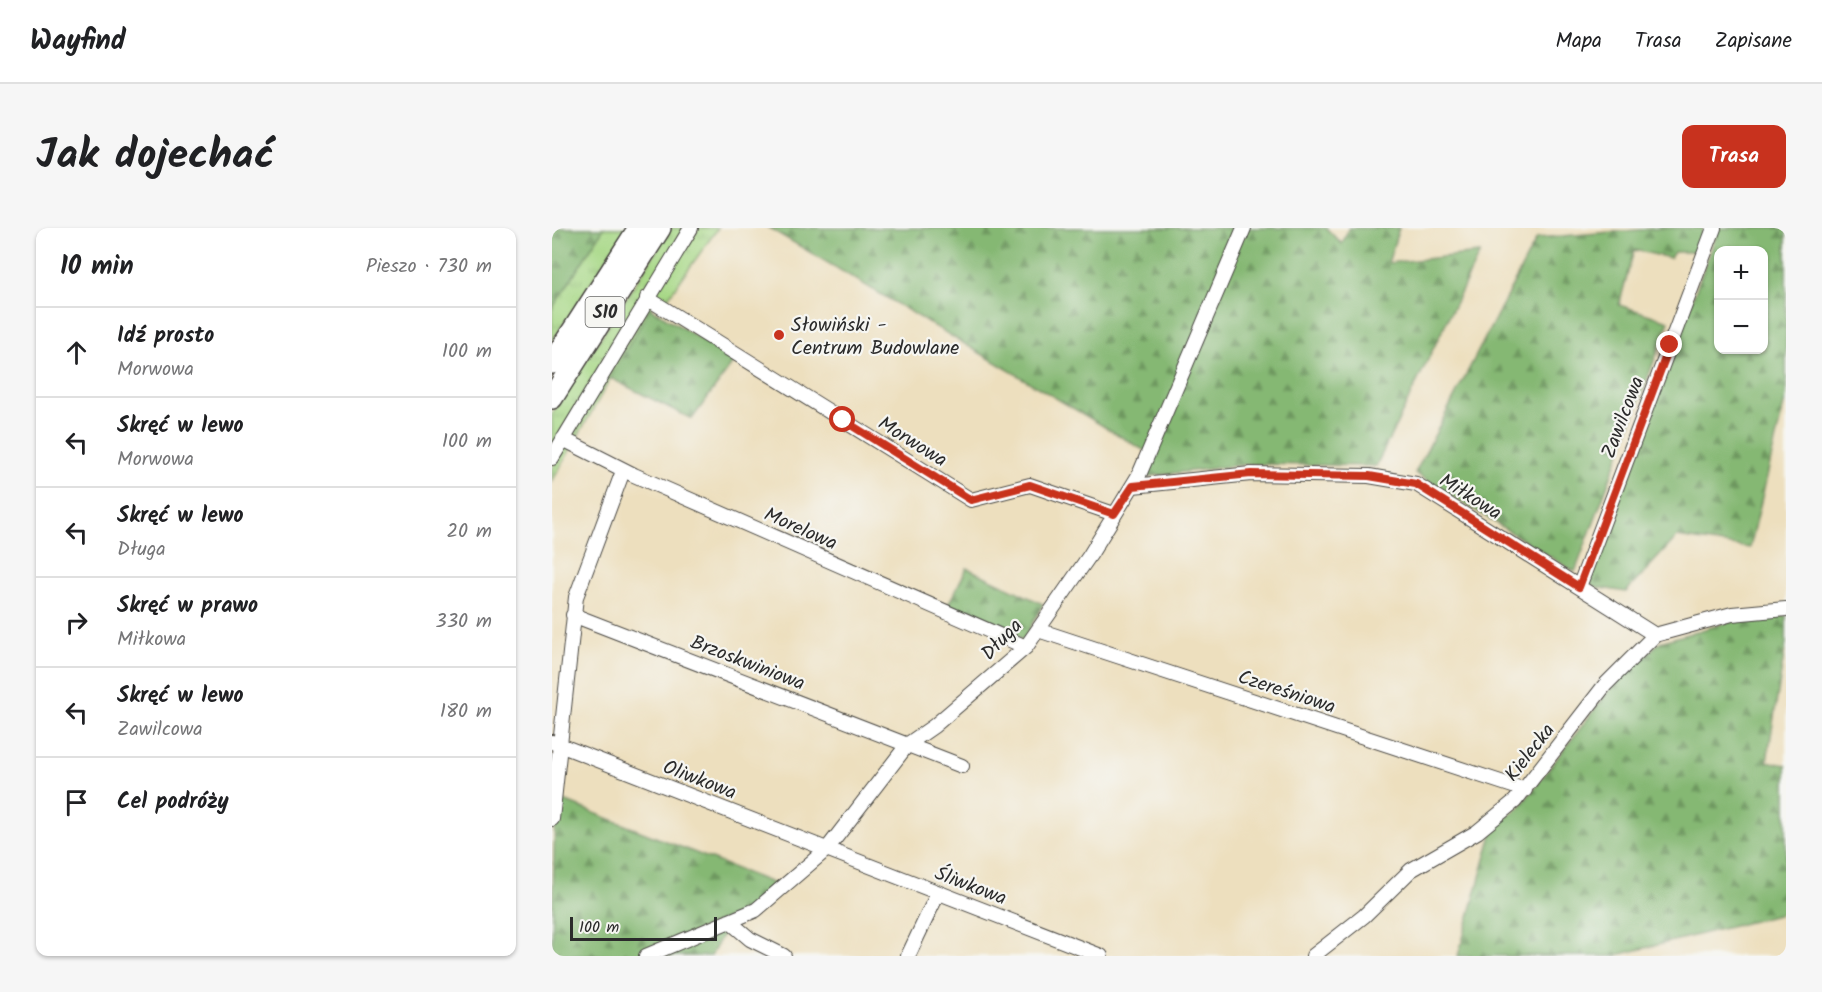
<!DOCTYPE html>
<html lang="pl">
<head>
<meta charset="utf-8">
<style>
	:root { --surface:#fff; --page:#f6f6f6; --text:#202124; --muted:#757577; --line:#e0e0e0; --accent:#c8321e }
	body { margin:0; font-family:Kalam,sans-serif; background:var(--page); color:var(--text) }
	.controls { position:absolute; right:18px; top:18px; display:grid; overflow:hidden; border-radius:12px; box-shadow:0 2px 4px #0004 }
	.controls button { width:54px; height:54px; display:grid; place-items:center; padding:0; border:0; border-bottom:2px solid var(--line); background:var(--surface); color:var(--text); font:30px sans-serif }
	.scale { position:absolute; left:18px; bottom:15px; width:147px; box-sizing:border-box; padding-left:6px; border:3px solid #2b2b2b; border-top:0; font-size:16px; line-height:21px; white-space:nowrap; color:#2b2b2b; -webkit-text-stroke:4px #f6f6f2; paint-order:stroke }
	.stop { position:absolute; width:18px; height:18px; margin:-14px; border:4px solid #c8321e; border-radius:50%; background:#fff }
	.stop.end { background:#c8321e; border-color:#fff; box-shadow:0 2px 6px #0008 }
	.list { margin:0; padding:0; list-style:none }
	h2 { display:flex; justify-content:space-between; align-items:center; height:78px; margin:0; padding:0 24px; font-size:26px }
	h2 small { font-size:20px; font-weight:400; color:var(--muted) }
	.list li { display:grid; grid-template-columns:39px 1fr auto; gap:18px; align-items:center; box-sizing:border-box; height:90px; padding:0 24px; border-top:2px solid var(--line) }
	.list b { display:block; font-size:22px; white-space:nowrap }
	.list p { margin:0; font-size:20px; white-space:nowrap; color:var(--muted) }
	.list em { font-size:20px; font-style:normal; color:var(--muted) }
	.icon { flex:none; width:33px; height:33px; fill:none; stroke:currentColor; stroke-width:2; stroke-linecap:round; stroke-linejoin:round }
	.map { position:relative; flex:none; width:1234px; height:728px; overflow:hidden; border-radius:12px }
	header { display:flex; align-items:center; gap:36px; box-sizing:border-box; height:84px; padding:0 30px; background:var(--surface); border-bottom:2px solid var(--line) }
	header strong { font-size:28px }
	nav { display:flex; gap:33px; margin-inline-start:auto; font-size:21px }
	.intro { display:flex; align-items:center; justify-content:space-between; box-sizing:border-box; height:144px; padding:0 36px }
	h1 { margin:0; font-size:42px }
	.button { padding:15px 27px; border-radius:12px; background:var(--accent); color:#fff; font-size:21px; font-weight:700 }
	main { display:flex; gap:36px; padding:0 36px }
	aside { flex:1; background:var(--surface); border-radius:12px; box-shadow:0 2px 4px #0004 }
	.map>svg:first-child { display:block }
	.grass { fill:url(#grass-tufts); stroke:#698258; stroke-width:1.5 }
	.forest { fill:url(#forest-firs); stroke:#58724f; stroke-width:1.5; fill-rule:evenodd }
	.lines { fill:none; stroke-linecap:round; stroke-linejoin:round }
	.minor-casing { stroke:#484641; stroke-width:16 }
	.highway-casing { stroke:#484641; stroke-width:24 }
	.minor { stroke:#fff; stroke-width:14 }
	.highway { stroke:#fff; stroke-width:21 }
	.route { stroke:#c8321e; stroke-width:8 }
	.poi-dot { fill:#c8321e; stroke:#f6f6f2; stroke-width:2 }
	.labels { text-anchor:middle; stroke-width:4.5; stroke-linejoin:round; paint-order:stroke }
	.shield { fill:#f6f6f2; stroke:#686867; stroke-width:1.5 }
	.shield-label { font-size:18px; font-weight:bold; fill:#2b2b2b }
	.poi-label { font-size:20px; fill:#2b2b2b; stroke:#f6f6f2; text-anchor:start }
	.street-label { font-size:20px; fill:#2b2b2b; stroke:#f6f6f2 }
</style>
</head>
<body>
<header>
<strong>Wayfind</strong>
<nav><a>Mapa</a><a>Trasa</a><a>Zapisane</a></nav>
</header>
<div class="intro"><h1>Jak dojechać</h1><a class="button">Trasa</a></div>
<main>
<aside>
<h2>10 min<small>Pieszo · 730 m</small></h2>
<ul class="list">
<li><svg class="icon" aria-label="ahead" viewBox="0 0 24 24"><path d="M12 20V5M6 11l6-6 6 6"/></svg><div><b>Idź prosto</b><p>Morwowa</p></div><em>100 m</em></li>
<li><svg class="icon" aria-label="left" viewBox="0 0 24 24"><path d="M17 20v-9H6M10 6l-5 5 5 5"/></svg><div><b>Skręć w lewo</b><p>Morwowa</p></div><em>100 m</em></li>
<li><svg class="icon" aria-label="left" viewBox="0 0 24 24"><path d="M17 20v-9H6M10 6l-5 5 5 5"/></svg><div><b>Skręć w lewo</b><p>Długa</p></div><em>20 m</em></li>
<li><svg class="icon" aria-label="right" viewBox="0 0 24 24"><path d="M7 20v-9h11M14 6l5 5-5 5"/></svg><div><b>Skręć w prawo</b><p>Miłkowa</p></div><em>330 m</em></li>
<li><svg class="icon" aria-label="left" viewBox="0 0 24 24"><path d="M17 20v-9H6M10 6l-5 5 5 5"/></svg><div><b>Skręć w lewo</b><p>Zawilcowa</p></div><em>180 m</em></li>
<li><svg class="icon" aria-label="arrive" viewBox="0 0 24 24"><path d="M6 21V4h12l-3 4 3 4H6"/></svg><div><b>Cel podróży</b></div></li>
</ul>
</aside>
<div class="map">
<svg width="1234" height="728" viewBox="0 0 1234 728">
	<defs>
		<pattern id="grass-tufts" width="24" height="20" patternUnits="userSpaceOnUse" patternTransform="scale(1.5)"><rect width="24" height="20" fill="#a7d886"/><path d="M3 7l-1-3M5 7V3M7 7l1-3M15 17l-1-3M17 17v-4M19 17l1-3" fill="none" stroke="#90ba74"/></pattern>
		<pattern id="forest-firs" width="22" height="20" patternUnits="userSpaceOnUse" patternTransform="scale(1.5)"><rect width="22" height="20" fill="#85b873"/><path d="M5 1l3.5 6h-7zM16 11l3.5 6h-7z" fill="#6d965f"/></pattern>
	</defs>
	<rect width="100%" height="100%" fill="#f6f6f2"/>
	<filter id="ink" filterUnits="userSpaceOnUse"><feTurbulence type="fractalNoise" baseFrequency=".0167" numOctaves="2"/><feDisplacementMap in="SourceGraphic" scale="12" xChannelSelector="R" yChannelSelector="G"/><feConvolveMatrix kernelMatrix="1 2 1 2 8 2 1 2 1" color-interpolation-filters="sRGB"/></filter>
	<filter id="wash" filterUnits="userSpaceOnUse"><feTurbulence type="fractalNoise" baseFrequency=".008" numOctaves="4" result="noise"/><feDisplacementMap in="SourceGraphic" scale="24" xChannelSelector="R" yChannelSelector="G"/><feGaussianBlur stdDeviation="1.35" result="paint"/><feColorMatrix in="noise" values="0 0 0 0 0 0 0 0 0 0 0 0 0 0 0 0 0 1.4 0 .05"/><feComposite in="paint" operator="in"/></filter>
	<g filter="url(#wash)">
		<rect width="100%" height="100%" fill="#eddfbe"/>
		<path class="grass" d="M52 0H75L0 114V80Z
			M119 0H134L87 72 0 219V186Z
			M147 0H166L113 74 104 70 0 254V241L22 201 104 64Z"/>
		<path class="forest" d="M0 0H52L0 81Z
			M217 0H774L790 16 797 0H847L836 35 928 25 824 238 697 236 591 249 600 227Z
			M1110 0H1151L1145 24H1122L1118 30 1082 22 1067 77 1117 93 1023 344 863 245 985 10Z
			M1167 0H1234V168L1198 320 1125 309 1074 364 1043 359 1035 354ZM1166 22H1212V122H1166Z
			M98 80 183 132 140 191 58 150Z
			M415 340 491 376 471 412 395 379Z
			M1234 388V414L1215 533 1234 537V685L1061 728H906L942 599 968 579 1059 460 1108 414 1184 392Z
			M12 573 225 657 199 680 86 728H0L3 574Z
			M168 700 172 704 159 728H102Z"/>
	</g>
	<g filter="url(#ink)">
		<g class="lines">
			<defs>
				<path id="minor" d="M95 70 419 272 478 257 562 286
					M11 211 82 247 474 419
					M0 230 139 0
					M581 258 699 246 817 248 864 256 1103 407
					M1027 359 1162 0
					M21 387 410 538
					M486 402 973 562
					M0 514 549 728
					M0 591 24 369 71 243
					M177 693 198 711 232 728
					M94 728 204 682 275 621 356 516 382 498 474 419 538 327 587 247 692 0
					M356 728 386 665
					M761 728 812 688 859 642 925 604 963 573 1053 457 1103 407 1180 386 1234 381"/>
				<path id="highway" d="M0 135 87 0
					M0 170 108 0"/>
			</defs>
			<use href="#minor" class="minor-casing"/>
			<use href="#highway" class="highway-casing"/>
			<use href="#minor" class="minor"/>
			<use href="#highway" class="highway"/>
		</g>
	</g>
	<g class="lines" filter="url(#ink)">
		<path class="route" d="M291 192 419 272 478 257 562 286 581 258 699 246 817 248 864 256 1027 359 1118 117"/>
	</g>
	<circle class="poi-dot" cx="227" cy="107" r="6"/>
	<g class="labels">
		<rect class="shield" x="33.5" y="69" width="39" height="30" rx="4.5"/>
		<g class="shield-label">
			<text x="53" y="90">S10</text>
		</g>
		<g class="poi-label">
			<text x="239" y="103">Słowiński -<tspan x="239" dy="23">Centrum Budowlane</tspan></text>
		</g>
		<g class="street-label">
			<text transform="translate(1070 189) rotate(-69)" y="7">Zawilcowa</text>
			<text transform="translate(361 213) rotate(32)" y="7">Morwowa</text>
			<text transform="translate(919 268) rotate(32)" y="7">Miłkowa</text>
			<text transform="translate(249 300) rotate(24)" y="7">Morelowa</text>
			<text transform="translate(449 411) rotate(-46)" y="7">Długa</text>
			<text transform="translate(196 434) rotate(21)" y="7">Brzoskwiniowa</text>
			<text transform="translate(735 463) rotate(18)" y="7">Czereśniowa</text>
			<text transform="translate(977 524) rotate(-52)" y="7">Kielecka</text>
			<text transform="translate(148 551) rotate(21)" y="7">Oliwkowa</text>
			<text transform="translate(419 657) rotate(21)" y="7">Śliwkowa</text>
		</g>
	</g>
</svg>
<div class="controls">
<button>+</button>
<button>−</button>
</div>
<div class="scale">100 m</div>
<div class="stop" style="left:291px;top:192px"></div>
<div class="stop end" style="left:1118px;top:117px"></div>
</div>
</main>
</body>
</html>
